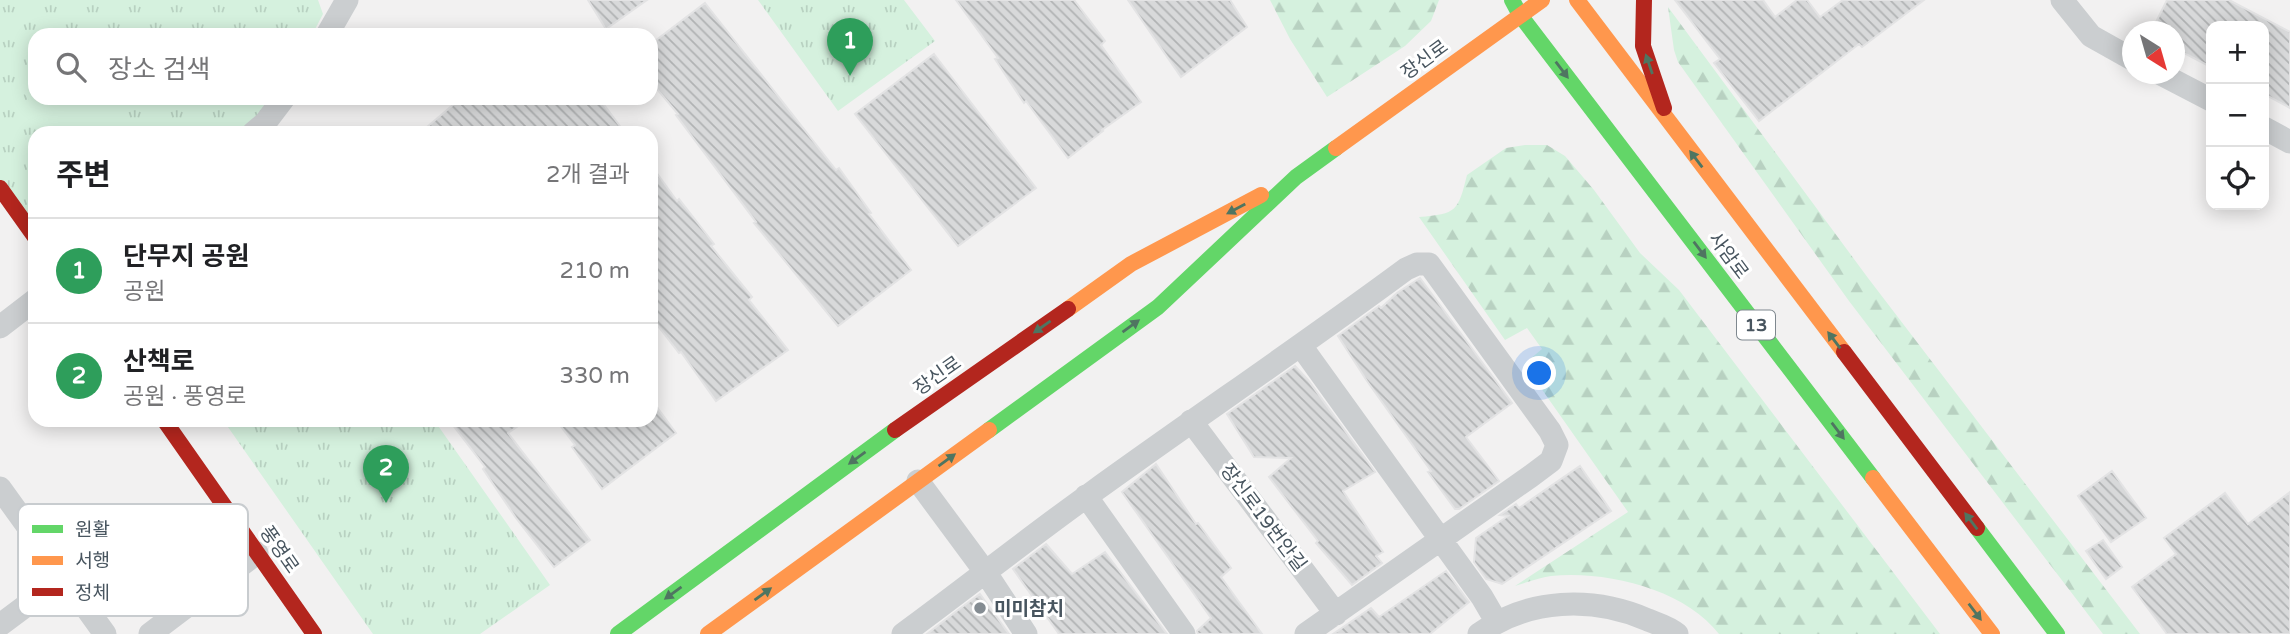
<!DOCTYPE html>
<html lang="ko">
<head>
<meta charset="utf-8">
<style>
	:root { --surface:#fff; --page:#f6f6f6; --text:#202124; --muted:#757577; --line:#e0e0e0; --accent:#db2777 }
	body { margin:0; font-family:"Varela Round","Noto Sans KR",sans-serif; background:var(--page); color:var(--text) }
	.controls { position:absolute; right:21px; top:21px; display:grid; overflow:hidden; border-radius:14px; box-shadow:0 4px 18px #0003 }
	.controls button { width:63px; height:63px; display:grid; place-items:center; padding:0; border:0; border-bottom:2px solid var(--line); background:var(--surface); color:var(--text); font:35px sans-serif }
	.compass { position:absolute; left:2122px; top:21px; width:63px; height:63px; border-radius:50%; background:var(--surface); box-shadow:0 4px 18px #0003; rotate:143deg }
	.you { position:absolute; left:1540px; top:374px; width:24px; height:24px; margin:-18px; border:5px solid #fff; border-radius:50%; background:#1a73e8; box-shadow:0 0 0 10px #1a73e833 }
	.badge { display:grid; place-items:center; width:46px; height:46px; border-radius:50%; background:var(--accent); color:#fff; font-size:23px; font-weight:700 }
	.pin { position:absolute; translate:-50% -58px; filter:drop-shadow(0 2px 4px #0008) }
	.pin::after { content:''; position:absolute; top:37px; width:24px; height:21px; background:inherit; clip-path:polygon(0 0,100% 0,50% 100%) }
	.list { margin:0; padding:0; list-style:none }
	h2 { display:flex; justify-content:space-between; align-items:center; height:91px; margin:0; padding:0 28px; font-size:30px }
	h2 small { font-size:23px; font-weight:400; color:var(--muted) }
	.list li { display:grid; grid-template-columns:46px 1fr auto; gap:21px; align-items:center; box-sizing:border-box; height:105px; padding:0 28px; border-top:2px solid var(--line) }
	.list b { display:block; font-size:26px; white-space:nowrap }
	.list p { margin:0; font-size:23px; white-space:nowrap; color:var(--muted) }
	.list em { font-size:23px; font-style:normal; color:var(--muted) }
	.icon { flex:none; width:38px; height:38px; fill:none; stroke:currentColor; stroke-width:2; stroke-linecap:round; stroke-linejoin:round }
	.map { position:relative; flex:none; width:2290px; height:634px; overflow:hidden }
	.search { position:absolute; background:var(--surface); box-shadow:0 4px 18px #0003; left:28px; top:28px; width:630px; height:77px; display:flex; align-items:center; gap:18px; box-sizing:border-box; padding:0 24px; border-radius:21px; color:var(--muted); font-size:26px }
	.panel { position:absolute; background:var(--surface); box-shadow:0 4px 18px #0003; left:28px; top:126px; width:630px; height:301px; border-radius:21px }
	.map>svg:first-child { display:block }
	.forest { fill:url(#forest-firs) }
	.park { fill:url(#park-tufts) }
	.pitch { fill:#d5f1de }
	.building { fill:url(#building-back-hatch); stroke:#e3e3e4; stroke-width:2 }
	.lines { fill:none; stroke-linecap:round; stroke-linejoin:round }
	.street { stroke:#cbced0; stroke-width:23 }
	.fast { stroke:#63d668; stroke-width:16 }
	.slow { stroke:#ff974d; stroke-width:16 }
	.jam { stroke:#b3261e; stroke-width:16 }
	.oneway { fill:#4f7561 }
	.poi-dot { fill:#848c92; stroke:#fff; stroke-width:2.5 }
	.labels { text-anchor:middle; stroke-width:6; stroke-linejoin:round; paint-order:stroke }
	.shield { fill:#fff; stroke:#7f888f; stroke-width:2 }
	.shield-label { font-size:18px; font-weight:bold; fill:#48555f }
	.street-label { font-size:19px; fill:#48555f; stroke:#fff }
	.poi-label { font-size:19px; font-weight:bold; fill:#48555f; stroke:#fff; text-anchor:start }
	.key { fill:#fff; stroke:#c8cccf; stroke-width:2 }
	.key-label { font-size:19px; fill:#48555f }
</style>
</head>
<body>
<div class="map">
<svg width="2290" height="634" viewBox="0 0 2290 634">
	<defs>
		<pattern id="forest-firs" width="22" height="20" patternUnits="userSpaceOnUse" patternTransform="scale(1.75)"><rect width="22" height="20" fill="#d5f1de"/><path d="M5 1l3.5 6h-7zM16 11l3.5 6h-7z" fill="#b8d1c1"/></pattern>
		<pattern id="park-tufts" width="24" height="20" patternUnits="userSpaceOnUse" patternTransform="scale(1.75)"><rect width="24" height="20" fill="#d5f1de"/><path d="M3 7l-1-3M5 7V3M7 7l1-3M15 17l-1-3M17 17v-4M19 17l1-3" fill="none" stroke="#b8d1c1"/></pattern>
		<pattern id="building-back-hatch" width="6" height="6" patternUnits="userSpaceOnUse" patternTransform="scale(1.75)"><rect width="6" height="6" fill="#d8d9da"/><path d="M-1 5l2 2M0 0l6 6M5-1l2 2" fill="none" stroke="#b1b3b4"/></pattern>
	</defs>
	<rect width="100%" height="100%" fill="#f2f1f1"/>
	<path class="forest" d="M1270 0H1439L1431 21 1405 46 1327 97 1290 39Z
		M1668 7 1868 278 2140 634H2103L1849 301 1678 62 1674 50Z
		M1525 145H1547L1565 156 1594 190 1640 253 1679 290 1940 634H1719C1685 589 1605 570 1551 576 1539 578 1527 582 1515 586L1628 512 1524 364 1542 349 1527 328 1505 340 1419 217C1457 214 1458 211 1467 175L1506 148Z"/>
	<path class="park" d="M0 0H318L323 14 312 35H35V98H279L260 133H35V233L0 180Z
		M758 0H904L935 41 838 111Z
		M223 420H434L550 585 480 634H373Z"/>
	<path class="pitch" d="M35 71V98H113L139 133H54L17 84Z"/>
	<path class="building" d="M588 0H647L606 29Z
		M956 0H1074L1105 41 1101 45 1141 102 1102 130 1103 131 1068 158 1026 101 1024 103 995 59 998 58Z
		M1128 0H1230L1247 27 1181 77Z
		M1675 0H1763L1775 17 1797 0H1807L1820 17 1843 0H1924L1862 47 1859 44 1759 121 1714 63 1720 59Z
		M2167 0H2229L2290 32V108L2264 94V26H2211V67L2174 48V32H2151Z
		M705 3 836 170 839 168 871 213 869 214 911 270 838 326 754 223 756 222 676 115 678 114 651 82V44Z
		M934 54 1036 188 958 246 855 114Z
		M461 98H599L625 133H420Z
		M651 165 677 201 679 199 714 244 711 246 752 297 749 300 788 350 716 401 681 352 679 353 651 317Z
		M1420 278 1512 403 1466 437 1499 481 1459 509H1455L1428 472 1431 471 1367 381 1338 336 1379 306 1381 308 1397 293Z
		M1295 366 1308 380 1375 472 1343 491 1383 552 1376 556 1382 563 1352 585 1316 543 1318 541 1269 477 1291 458 1254 457 1227 414Z
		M651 399 676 433 602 489 572 447 575 445 556 420H651Z
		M449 420H527L508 433 590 540 554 567 516 518 483 469 485 467Z
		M1156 464 1196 524 1198 523 1231 568 1221 577 1262 634H1198L1197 631 1211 618 1122 492Z
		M1580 466 1611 511 1502 584 1486 579 1474 562 1476 538 1508 516 1500 515 1516 504 1519 508Z
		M2112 471 2146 518 2111 542 2078 496Z
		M2290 492V634H2167L2132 587 2176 554 2164 538 2225 493 2248 524Z
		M2103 540 2122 567 2106 579 2086 551Z
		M1046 544 1072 574 1105 552 1167 634H1059L1013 569Z
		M1446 571 1469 602 1430 634H1333L1371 608 1379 617Z
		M980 594 1009 634H927L958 610Z"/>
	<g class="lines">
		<path class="street" d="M2062 0 2091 36 2132 59
			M327 35 347 0
			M2161 74 2211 100
			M2264 128 2290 142
			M253 133 265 123 284 98
			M0 327 35 300
			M1301 346 1482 597 1496 621
			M1191 421 1336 614
			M918 481 986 573 1026 634
			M0 488 105 634
			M1086 496 1184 634
			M0 625 63 578
			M150 634 257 553
			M903 634C966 588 1027 539 1090 494 1195 418 1302 346 1406 269L1417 264H1429L1550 431 1557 445 1551 461 1531 476 1306 634
			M1479 634C1528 598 1593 596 1648 620 1658 624 1669 627 1677 634"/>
		<path class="fast" d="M1512 0 1520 15 1873 478
			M989 430 1158 307 1296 177 1336 148
			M1977 528 2057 634
			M618 634 895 430"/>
		<path class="slow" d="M1577 0 1844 352
			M1336 148 1542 0
			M1068 309 1131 264 1261 195
			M1873 478 1992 634
			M708 634 989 430"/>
		<path class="jam" d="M1644 0 1643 46 1664 108
			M0 188 35 237
			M1844 352 1977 528
			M164 420 314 634
			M895 430 1068 309"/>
	</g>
	<defs><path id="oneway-solid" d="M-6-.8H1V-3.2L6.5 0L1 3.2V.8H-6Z" transform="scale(1.75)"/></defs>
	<g class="oneway">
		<use href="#oneway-solid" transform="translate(1649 64) rotate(-109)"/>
		<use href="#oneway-solid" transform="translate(1562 70) rotate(53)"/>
		<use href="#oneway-solid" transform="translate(1696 159) rotate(-127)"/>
		<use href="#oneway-solid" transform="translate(1236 209) rotate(152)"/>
		<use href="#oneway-solid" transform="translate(1700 250) rotate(53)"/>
		<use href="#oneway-solid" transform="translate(1131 326) rotate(-36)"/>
		<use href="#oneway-solid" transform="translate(1042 327) rotate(145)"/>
		<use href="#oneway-solid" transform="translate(1834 340) rotate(-127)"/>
		<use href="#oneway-solid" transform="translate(1838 431) rotate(53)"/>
		<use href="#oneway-solid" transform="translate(857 458) rotate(144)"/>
		<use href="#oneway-solid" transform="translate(947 460) rotate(-36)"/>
		<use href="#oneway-solid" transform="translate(1971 521) rotate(-127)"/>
		<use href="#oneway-solid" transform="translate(673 593) rotate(144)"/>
		<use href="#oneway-solid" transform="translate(763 594) rotate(-36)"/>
		<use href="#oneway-solid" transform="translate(1975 612) rotate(53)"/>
	</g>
	<circle class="poi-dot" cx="980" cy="608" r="7"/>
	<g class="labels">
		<rect class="shield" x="1737" y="310.5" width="38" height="29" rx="5"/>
		<g class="shield-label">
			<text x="1756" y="331">13</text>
		</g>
		<g class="street-label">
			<text transform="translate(1424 59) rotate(-36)" y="7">장신로</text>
			<text transform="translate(1729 255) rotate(53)" y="7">사암로</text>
			<text transform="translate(937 375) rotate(-35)" y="7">장신로</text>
			<text transform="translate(1264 517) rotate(53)" y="7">장신로19번안길</text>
			<text transform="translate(280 549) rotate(55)" y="7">풍영로</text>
		</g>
		<g class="poi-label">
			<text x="994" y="615">미미참치</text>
		</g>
	</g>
	<rect x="18" y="504" width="230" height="112" rx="10" class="key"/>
	<rect x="32" y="525" width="31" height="8" fill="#63d668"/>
	<rect x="32" y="556" width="31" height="9" fill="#ff974d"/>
	<rect x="32" y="588" width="31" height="8" fill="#b3261e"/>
	<g class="key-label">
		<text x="75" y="536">원활</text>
		<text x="75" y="567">서행</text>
		<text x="75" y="599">정체</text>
	</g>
</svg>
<div class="controls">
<button>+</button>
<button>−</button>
<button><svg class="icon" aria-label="locate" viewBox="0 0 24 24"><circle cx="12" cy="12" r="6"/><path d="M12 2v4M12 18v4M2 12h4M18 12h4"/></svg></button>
</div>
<svg class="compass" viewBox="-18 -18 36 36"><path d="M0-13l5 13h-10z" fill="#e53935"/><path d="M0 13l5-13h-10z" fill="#757577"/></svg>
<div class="you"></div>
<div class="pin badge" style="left:850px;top:76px;background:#2e9e5b">1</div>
<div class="pin badge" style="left:386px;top:503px;background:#2e9e5b">2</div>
<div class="search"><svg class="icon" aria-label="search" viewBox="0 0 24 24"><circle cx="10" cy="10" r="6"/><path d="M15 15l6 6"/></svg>장소 검색</div>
<section class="panel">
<h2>주변<small>2개 결과</small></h2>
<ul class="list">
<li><span class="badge" style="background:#2e9e5b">1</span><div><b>단무지 공원</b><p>공원</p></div><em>210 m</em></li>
<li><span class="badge" style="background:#2e9e5b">2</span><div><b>산책로</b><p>공원 · 풍영로</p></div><em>330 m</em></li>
</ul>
</section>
</div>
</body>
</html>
